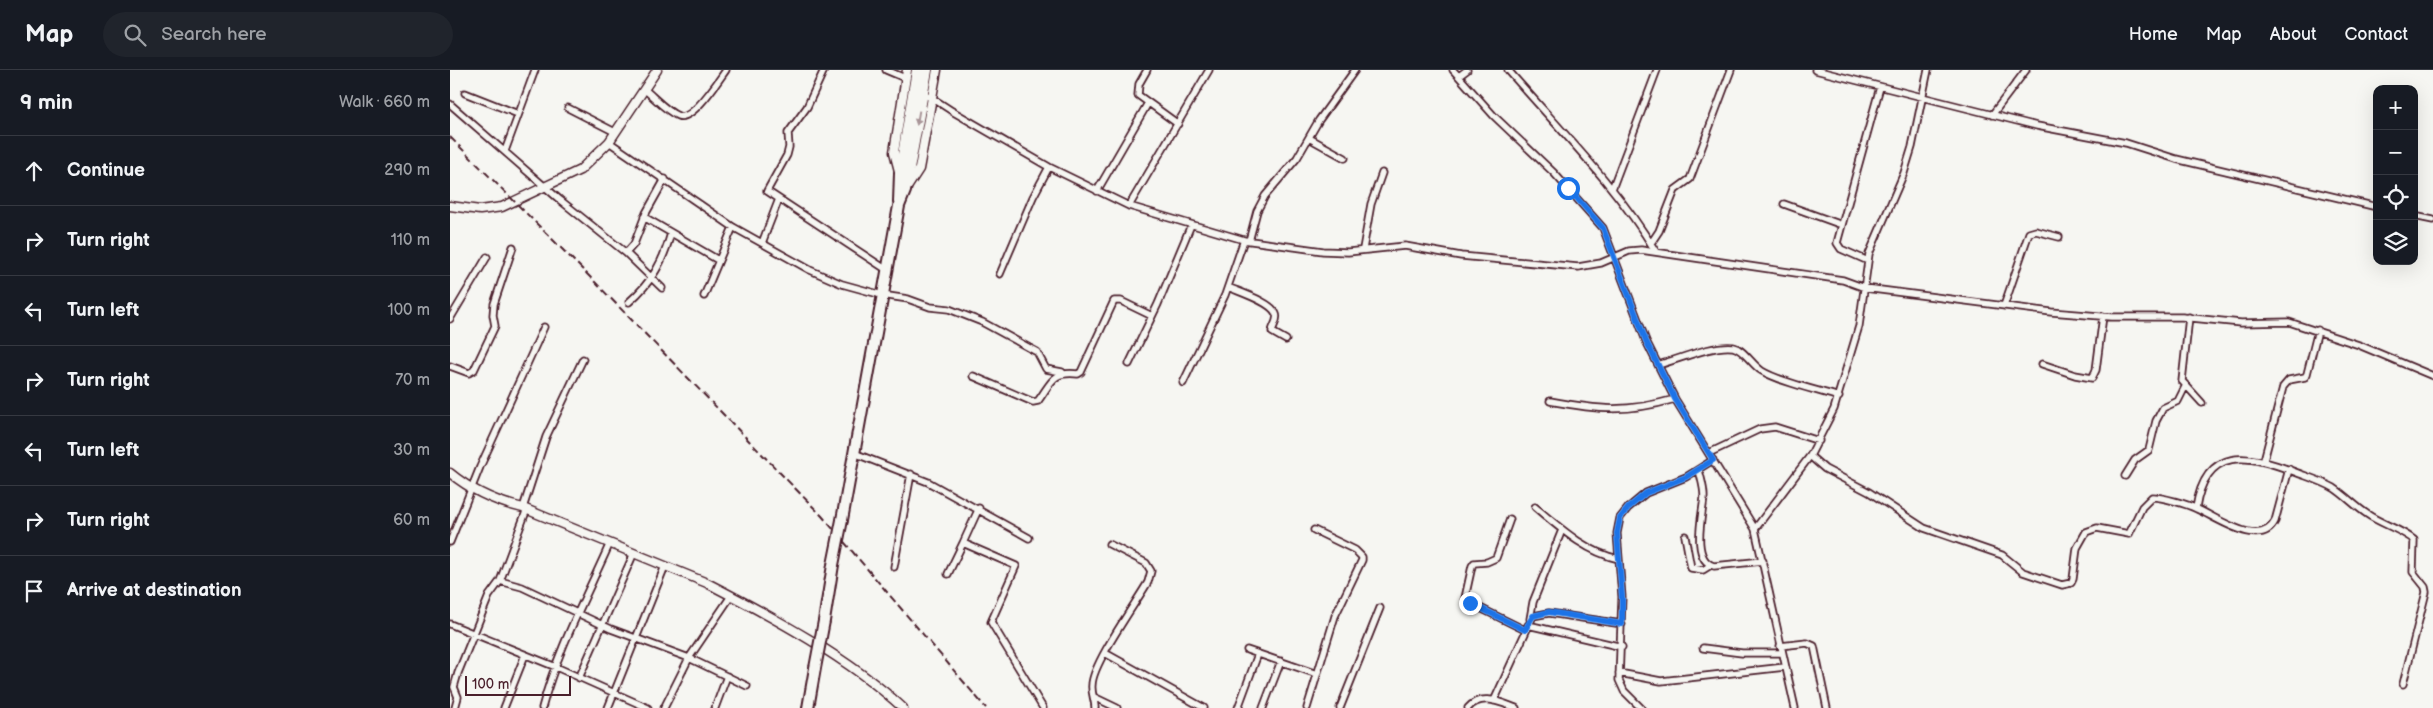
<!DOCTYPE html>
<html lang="en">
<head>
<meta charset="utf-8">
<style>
	:root { --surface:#171b24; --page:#20242c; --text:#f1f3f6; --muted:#9ea1a6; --line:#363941 }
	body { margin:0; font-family:"Balsamiq Sans",sans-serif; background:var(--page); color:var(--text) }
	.controls { position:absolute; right:15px; top:15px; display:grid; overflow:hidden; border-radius:10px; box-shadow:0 5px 20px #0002 }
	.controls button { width:45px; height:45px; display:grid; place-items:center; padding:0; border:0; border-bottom:1px solid var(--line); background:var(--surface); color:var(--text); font:25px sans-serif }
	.scale { position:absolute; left:15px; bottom:12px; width:106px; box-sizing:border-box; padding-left:5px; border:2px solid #4a1f2b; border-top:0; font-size:14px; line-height:18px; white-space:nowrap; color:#4a1f2b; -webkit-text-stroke:4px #f6f6f2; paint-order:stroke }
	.stop { position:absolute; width:15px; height:15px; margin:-11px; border:4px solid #1a73e8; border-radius:50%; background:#fff }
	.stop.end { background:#1a73e8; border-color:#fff; box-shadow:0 1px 5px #0008 }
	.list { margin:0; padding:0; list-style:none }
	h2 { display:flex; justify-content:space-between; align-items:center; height:65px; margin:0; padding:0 20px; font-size:21px }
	h2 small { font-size:16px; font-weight:400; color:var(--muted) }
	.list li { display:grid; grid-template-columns:32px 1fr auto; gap:15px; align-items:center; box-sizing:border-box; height:70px; padding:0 20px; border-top:1px solid var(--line) }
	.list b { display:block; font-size:19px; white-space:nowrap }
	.list em { font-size:16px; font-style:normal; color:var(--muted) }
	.icon { flex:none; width:28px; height:28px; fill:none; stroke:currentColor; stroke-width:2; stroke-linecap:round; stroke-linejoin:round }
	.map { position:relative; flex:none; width:1983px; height:638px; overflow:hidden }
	header { display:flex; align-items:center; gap:30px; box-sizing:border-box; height:70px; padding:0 25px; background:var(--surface); border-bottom:1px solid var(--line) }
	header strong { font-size:24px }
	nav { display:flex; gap:28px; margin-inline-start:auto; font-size:18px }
	.search { width:350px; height:45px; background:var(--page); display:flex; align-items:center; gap:12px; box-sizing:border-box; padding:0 18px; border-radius:28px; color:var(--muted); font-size:19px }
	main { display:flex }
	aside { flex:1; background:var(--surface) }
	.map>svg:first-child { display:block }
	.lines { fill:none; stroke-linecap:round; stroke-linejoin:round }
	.street-casing { stroke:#4a1f2b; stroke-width:9 }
	.secondary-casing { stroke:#4a1f2b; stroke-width:11 }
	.highway-casing { stroke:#4a1f2b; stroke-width:14 }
	.street { stroke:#f6f6f2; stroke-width:5.5 }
	.secondary { stroke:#f6f6f2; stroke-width:8 }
	.highway { stroke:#f6f6f2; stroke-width:10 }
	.rail { stroke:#4a1f2b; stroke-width:2; stroke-dasharray:8 4; stroke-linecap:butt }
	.highway-bridge-casing { stroke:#4a1f2b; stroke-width:14; stroke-linecap:butt }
	.highway-bridge { stroke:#f6f6f2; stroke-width:10 }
	.oneway { fill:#a99598 }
	.route { stroke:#1a73e8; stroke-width:6 }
</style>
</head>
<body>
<header>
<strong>Map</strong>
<div class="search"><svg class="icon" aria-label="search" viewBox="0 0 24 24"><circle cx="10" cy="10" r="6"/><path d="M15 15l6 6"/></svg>Search here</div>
<nav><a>Home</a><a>Map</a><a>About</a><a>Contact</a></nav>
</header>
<main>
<aside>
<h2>9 min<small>Walk · 660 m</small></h2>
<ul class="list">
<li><svg class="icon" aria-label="ahead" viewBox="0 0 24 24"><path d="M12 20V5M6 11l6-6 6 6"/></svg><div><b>Continue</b></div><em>290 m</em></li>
<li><svg class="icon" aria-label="right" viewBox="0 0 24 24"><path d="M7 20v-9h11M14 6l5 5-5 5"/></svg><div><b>Turn right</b></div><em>110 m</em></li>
<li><svg class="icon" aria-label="left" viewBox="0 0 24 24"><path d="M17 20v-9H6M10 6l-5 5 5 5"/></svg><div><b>Turn left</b></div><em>100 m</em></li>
<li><svg class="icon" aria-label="right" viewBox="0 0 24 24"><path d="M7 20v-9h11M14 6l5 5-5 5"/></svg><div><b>Turn right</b></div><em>70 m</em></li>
<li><svg class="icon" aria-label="left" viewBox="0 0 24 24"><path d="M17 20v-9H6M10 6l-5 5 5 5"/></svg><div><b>Turn left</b></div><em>30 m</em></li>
<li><svg class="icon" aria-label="right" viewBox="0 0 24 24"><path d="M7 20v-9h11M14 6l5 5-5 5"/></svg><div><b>Turn right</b></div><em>60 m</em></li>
<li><svg class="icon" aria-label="arrive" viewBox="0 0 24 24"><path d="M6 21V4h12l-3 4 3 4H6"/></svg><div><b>Arrive at destination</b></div></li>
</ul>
</aside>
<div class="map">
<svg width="1983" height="638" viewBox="0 0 1983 638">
	<rect width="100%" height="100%" fill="#f6f6f2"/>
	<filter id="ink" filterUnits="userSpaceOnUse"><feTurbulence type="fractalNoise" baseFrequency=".02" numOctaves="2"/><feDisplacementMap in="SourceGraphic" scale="10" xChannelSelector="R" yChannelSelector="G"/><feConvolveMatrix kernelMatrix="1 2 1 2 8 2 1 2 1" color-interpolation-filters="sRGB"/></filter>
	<g filter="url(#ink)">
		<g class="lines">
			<defs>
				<path id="street" d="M374 0 357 37 338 63 339 77 337 85 317 121 437 200
					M436 0 455 8
					M697 0 689 14 688 25 728 54
					M1003 0 1044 46 1104 103 1153 158 1196 271 1225 329 1305 459 1345 638
					M1058 0C1109 59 1166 115 1206 182
					M1365 0 1587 56 1676 73 1726 89 1927 137
					M1009 6 1017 0
					M194 19C205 28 216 41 228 46 242 52 268 11 276 0
					M15 23 68 44
					M471 24 482 28 502 41 599 97 679 136 794 170 873 181 898 182 955 176 1011 186 1128 197 1151 193 1179 181 1191 180 1393 210 1415 218 1601 242 1662 247H1732L1791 253 1839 252 1909 275 1983 306
					M0 34 110 130 176 183 212 218
					M118 38 165 62
					M1542 45 1576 0
					M859 68 895 88
					M159 72 283 157 360 200 392 214 432 225 458 229 480 237 499 239 532 252 587 282 596 299 612 302
					M55 81 85 0
					M1162 119 1207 0
					M647 121 698 33
					M1334 134 1392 155
					M679 136 759 0
					M1964 146 1983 150
					M194 147 268 190
					M799 171 807 141 815 126 847 88 869 50 905 0
					M312 173 329 129
					M1201 173 1209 161 1225 120 1240 109 1281 0
					M913 179 921 134 932 103
					M176 183 184 174 196 143 215 109
					M1418 191 1391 179 1387 173 1430 17
					M550 204 583 127 599 97
					M778 217C789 222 822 232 826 244 829 250 822 257 822 262L836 270
					M254 226 283 157
					M179 232C202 212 213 192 221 163
					M1554 236 1579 163 1586 161 1609 167
					M1739 247 1732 311 1752 333
					M0 249 37 187
					M679 294 708 234 741 155
					M1592 294 1625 305 1642 308 1646 300 1653 246
					M1208 295C1227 290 1264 274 1283 277 1294 279 1302 295 1312 301 1330 312 1367 320 1389 327
					M0 296 19 303 24 300 45 256 43 245 44 234 63 177
					M523 306 583 332 588 331C602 312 602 301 628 304L631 302 664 231H671L702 246
					M733 313 775 225 794 170
					M1100 331C1148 340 1177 343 1225 329
					M404 383 478 412 579 468
					M1259 383 1310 359 1325 357 1369 371
					M1360 386 1375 399 1419 422 1474 458 1552 485 1573 502 1612 515 1621 513 1623 509 1627 478 1636 462 1647 458 1679 464 1692 437 1702 427C1712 427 1737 434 1747 439 1766 447 1811 480 1825 451L1839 399
					M1814 390 1833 317 1839 310 1855 307 1857 304 1868 260
					M1249 400C1251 409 1254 417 1254 427 1253 443 1240 490 1264 496L1313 491
					M1675 406 1685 390 1699 380 1706 351 1713 338 1728 331 1735 317
					M1085 437C1111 459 1136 482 1169 489
					M73 438 96 367 133 289
					M1746 438C1756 375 1798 384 1845 402 1858 407 1872 411 1884 418 1896 426 1905 436 1917 444 1931 454 1951 459 1964 470L1963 502 1975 517 1976 522 1953 614
					M1060 449 1046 488 1037 492 1024 493 1022 496 1015 528 1020 533 1075 560
					M1305 459 1360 386 1384 339 1409 256 1419 184 1454 103 1462 77 1478 0
					M1235 466 1241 498 1253 500 1261 495
					M0 472 30 397 94 257
					M513 473 529 438
					M444 497 461 404
					M498 504 513 473 566 496 541 552 593 638
					M50 511 72 517 161 559 239 588 297 616
					M1080 549 1083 532 1112 460
					M0 554 106 597 198 638
					M1078 555 1172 577
					M1330 576 1357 573 1364 576 1377 638
					M1253 578 1292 583H1331
					M797 580 867 604
					M655 583 754 638
					M1169 603 1211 611 1335 597
					M129 608 184 483
					M644 627 667 638
					M1044 631 1083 546 1099 543 1172 554
					M5 638 8 627 4 617 8 603 39 526 50 511 77 439
					M54 638 75 585
					M92 638C107 581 136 527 160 473
					M158 638 215 496
					M214 638 239 588 281 526
					M265 638 277 606
					M645 638C645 630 641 623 642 615 642 594 686 533 698 512L701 501 696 493 659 474
					M788 638 808 584
					M813 638 831 591
					M857 638 885 546 912 490V487L905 480 864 460
					M890 638 930 538
					M1018 638C1031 623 1049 632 1066 638
					M1191 638 1174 621 1169 610 1172 527 1167 463 1170 448 1178 438 1196 423 1236 407 1263 390"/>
				<path id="secondary" d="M449 101 444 82 457 0
					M458 116 469 99 487 0
					M0 136 30 140 52 137 130 100 159 72 207 0
					M0 403C22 421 46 432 73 438L257 513C323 547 399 588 453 638"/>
				<path id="highway" d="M449 132 450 103 467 0
					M392 450 449 136 455 121 477 0
					M374 551 383 495
					M358 638 365 598"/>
			</defs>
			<use href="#street" class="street-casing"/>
			<use href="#secondary" class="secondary-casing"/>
			<use href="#highway" class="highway-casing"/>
			<use href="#street" class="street"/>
			<use href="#secondary" class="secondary"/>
			<use href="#highway" class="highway"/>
			<path class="rail" d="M0 67 140 207 372 446 536 638"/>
			<defs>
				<path id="highway-bridge" d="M383 495 392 450
					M365 598 374 551"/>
			</defs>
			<use href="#highway-bridge" class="highway-bridge-casing"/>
			<use href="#highway-bridge" class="highway-bridge"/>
		</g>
		<defs><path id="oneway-solid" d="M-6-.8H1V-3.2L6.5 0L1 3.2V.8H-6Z" transform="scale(1.25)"/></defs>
		<use class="oneway" href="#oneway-solid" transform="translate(468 48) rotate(100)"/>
	</g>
	<g class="lines" filter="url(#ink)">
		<path class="route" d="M1020 533 1075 560 1083 546 1099 542 1172 554V527L1167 463 1170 448 1178 438 1196 423 1236 407 1263 390 1225 329 1196 271 1153 158 1118 118"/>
	</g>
</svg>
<div class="controls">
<button>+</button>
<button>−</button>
<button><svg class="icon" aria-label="locate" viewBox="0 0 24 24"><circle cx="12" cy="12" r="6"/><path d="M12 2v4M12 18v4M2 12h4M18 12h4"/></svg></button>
<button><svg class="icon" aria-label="layers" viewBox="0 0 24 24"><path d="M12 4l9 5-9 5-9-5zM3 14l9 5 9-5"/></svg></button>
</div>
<div class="scale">100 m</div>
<div class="stop" style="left:1118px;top:118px"></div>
<div class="stop end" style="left:1020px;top:533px"></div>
</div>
</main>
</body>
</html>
